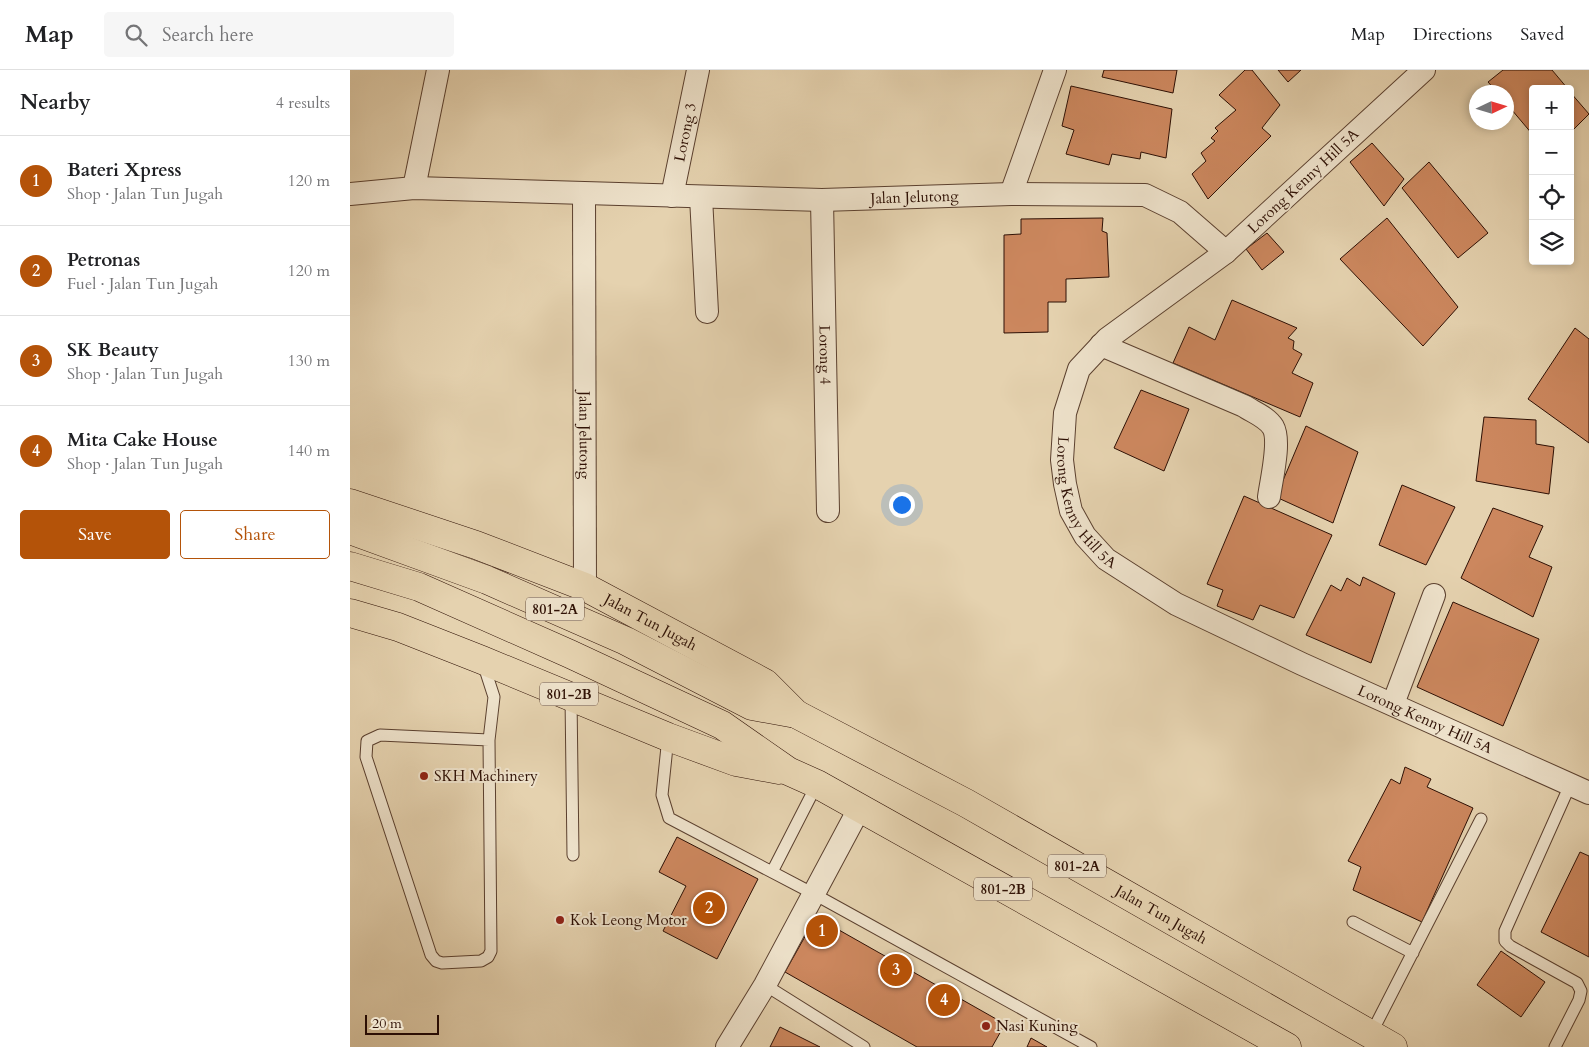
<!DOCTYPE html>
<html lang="en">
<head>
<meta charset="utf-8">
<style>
	:root { --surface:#fff; --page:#f6f6f6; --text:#202124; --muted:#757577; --line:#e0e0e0; --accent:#b45309 }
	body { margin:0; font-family:Cardo,serif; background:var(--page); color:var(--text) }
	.controls { position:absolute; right:15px; top:15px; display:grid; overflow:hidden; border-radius:5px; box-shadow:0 2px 8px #0003 }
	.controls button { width:45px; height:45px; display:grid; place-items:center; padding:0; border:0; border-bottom:1px solid var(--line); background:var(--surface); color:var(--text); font:25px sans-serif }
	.compass { position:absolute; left:1119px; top:15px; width:45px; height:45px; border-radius:50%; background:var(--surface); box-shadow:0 2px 8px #0003; rotate:86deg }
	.scale { position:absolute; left:15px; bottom:12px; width:74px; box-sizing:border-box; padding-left:5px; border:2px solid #2d0f04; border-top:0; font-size:14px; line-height:18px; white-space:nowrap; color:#2d0f04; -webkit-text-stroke:4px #eee2cb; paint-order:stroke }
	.you { position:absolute; left:551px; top:434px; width:18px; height:18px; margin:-12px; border:4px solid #fff; border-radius:50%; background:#1a73e8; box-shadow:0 0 0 8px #1a73e833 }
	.badge { display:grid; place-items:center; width:32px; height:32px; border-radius:50%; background:var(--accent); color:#fff; font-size:16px; font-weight:700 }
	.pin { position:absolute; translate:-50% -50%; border:2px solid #fff; box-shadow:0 1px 5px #0006 }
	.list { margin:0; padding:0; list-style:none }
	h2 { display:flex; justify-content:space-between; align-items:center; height:65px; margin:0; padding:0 20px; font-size:21px }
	h2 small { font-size:16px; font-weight:400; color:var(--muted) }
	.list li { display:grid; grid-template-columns:32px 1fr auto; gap:15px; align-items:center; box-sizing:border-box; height:90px; padding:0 20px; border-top:1px solid var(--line) }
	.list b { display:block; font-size:19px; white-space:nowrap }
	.list p { margin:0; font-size:16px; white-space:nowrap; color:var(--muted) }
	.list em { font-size:16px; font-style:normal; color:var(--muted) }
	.actions { display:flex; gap:10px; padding:15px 20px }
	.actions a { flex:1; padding:11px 0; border:1px solid var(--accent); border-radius:5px; text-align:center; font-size:18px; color:var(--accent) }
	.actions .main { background:var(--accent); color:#fff }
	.icon { flex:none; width:28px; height:28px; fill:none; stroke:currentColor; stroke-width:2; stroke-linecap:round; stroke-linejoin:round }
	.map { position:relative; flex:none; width:1239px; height:977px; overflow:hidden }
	header { display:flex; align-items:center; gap:30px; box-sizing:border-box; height:70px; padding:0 25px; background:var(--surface); border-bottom:1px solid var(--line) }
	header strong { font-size:24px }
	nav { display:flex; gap:28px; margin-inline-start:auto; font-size:18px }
	.search { width:350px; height:45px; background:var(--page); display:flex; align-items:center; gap:12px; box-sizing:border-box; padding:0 18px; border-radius:5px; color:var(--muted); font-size:19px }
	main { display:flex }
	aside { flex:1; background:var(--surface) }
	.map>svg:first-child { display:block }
	.building { fill:#cc875e; stroke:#2d0f04 }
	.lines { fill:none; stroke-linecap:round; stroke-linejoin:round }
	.service-casing { stroke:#5b402f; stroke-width:13 }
	.minor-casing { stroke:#5b402f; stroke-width:24 }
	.trunk-casing { stroke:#2d0f04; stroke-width:29 }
	.service { stroke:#eee2cb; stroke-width:11 }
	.minor { stroke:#eee2cb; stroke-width:22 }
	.trunk { stroke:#e5d2af; stroke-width:28 }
	.poi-dot { fill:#8f2418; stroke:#eee2cb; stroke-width:2 }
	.labels { text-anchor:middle; stroke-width:4; stroke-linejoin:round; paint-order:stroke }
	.shield { fill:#eee2cb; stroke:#674e40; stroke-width:1 }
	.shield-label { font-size:14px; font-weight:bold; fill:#2d0f04 }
	.street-label { font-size:15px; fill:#2d0f04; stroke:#eee2cb }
	.poi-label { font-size:15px; fill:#2d0f04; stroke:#eee2cb; text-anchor:start }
</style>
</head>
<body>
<header>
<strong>Map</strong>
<div class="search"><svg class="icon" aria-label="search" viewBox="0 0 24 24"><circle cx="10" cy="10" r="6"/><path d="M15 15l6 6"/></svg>Search here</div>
<nav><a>Map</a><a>Directions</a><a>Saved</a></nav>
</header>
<main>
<aside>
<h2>Nearby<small>4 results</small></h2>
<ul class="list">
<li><span class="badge">1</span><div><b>Bateri Xpress</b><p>Shop · Jalan Tun Jugah</p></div><em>120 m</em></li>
<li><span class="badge">2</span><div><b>Petronas</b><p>Fuel · Jalan Tun Jugah</p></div><em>120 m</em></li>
<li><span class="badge">3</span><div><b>SK Beauty</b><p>Shop · Jalan Tun Jugah</p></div><em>130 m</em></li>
<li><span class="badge">4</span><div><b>Mita Cake House</b><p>Shop · Jalan Tun Jugah</p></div><em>140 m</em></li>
</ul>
<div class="actions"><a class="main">Save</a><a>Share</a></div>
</aside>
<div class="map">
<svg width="1239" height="977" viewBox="0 0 1239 977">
	<rect width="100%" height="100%" fill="#e5d2af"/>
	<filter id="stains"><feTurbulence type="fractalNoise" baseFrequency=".004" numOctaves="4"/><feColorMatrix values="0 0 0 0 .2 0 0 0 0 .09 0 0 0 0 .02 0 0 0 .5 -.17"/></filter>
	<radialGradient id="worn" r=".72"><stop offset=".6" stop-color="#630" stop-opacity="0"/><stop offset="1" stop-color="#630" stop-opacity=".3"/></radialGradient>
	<path class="building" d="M754 0H827L823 23 752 7Z
		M895 0H902L930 35 912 58 921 66 858 129 842 104 856 91 851 83 865 71 861 68 868 61 865 58 886 40 869 25Z
		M928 0H951L938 12Z
		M1153 0H1202L1218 19H1183V65L1156 33V22H1147L1138 12Z
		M721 16 822 39 816 88 791 82 790 89 762 84 759 95 716 84 724 60 712 56Z
		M1220 22 1239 44 1220 63Z
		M1022 73 1054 109 1034 136 1000 92Z
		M1079 92 1138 163 1108 188 1052 118Z
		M753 148 752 161 757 163 759 207 716 209V232H698V262L654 263V165L671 164V149Z
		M1037 148 1108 237 1073 276 990 189Z
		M917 163 934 182 912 200 896 179Z
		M882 230 947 258 938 268 944 271 943 279 952 284 942 303 963 313 950 347 823 293 839 257 865 270Z
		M1225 258 1239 269V373L1178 329Z
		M791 320 839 339 814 401 764 378Z
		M1134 347 1186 350V374L1204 377 1199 424 1126 411Z
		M956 356 1008 382 983 453 926 427Z
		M1052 415 1105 437 1076 495 1029 475Z
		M894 426 982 465 944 548 910 535 903 550 867 536 873 520 857 514Z
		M1143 438 1193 456 1179 487 1202 497 1183 547 1111 508Z
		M1013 507 1045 523 1021 593 956 565 981 515 991 521 997 508 1010 516Z
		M1103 532 1189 569 1153 656 1067 617Z
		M1055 697 1081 709 1077 717 1123 738 1072 852 1003 820 1011 797 998 791 1041 709 1050 714Z
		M327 767 408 809 367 889 313 861 336 816 309 802Z
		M1230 782 1239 786V887L1191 862Z
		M466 847 655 954 642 977H567L435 902Z
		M1151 881 1195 912 1171 947 1127 915Z
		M430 957 470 977H420Z
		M681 968 697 977H677Z"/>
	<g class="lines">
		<defs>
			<path id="service" d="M133 593 144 627 139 670 141 881 138 887 131 891 92 893 86 891 81 885 16 687 17 671 30 665 139 670
				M221 627 223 785
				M318 667 312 725 319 748 464 824 741 977
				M422 802 467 714
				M1003 852 1063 883
				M415 915 514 977
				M1021 964 1131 749
				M1205 977 1229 930 1231 921 1227 913 1160 876 1155 871V861L1220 715"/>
			<g id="minor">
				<path id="s1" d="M1074 0 876 182 757 269 729 299 715 343 712 390 715 414 721 441 735 466 756 489 826 534 952 594 1239 723"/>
				<path d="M64 118 88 0"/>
				<path id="s2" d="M0 124 64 118 472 130 661 124 795 125 830 142 876 182"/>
				<path id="s3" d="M234 124 235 517"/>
				<path d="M661 124 705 0"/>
				<path id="s4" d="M322 126 348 0"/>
				<path d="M351 127 357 242"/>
				<path id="s5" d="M472 130 478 441"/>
				<path d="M751 275 894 336C903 342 917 347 923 357 931 371 921 411 919 427"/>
				<path d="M1043 634 1084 525"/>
				<path d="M377 977 415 915 509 739"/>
			</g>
			<g id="trunk">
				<path id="s6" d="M0 433 126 475 235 517 415 613 446 644"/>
				<path id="s7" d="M0 460 137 510 276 571 402 636 446 644 616 733 1043 977"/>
				<path d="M0 496 69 517 220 584 372 655 438 701 467 714 937 977"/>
				<path d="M0 543 48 557 132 590 318 667 386 692 429 700"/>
			</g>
		</defs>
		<use href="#service" class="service-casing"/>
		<use href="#minor" class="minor-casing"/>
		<use href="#trunk" class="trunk-casing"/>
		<use href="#service" class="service"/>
		<use href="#minor" class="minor"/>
		<use href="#trunk" class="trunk"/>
	</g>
	<g class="poi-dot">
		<circle cx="74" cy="706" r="5"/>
		<circle cx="210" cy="850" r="5"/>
		<circle cx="636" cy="956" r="5"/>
	</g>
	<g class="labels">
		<g class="shield">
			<rect x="176" y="527.5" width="58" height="23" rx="4"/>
			<rect x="190" y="612.5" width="58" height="23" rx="4"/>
			<rect x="698" y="784.5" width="58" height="23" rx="4"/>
			<rect x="624" y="807.5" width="58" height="23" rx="4"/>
		</g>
		<g class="shield-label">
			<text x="205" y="544">801-2A</text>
			<text x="219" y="629">801-2B</text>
			<text x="727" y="801">801-2A</text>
			<text x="653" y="824">801-2B</text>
		</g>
		<g class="street-label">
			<text dy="5" stroke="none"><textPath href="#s4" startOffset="65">Lorong 3</textPath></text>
			<text transform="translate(953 111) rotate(-43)" y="5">Lorong Kenny Hill 5A</text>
			<text dy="5" stroke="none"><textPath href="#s2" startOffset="565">Jalan Jelutong</textPath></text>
			<text dy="5" stroke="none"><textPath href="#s5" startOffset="155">Lorong 4</textPath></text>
			<text dy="5" stroke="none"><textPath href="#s3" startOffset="241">Jalan Jelutong</textPath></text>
			<text dy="5" stroke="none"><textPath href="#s1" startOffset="600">Lorong Kenny Hill 5A</textPath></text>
			<text dy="5" stroke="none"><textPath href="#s6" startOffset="324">Jalan Tun Jugah</textPath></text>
			<text dy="5" stroke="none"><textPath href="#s1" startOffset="1020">Lorong Kenny Hill 5A</textPath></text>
			<text dy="5" stroke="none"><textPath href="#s7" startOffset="901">Jalan Tun Jugah</textPath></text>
		</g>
		<g class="poi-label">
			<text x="84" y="711">SKH Machinery</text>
			<text x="220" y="855">Kok Leong Motor</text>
			<text x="646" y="961">Nasi Kuning</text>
		</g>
	</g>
	<rect width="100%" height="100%" filter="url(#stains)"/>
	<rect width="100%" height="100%" fill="url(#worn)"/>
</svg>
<div class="controls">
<button>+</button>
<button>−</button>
<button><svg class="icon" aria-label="locate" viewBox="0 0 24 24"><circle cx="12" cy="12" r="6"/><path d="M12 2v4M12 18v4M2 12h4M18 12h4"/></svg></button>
<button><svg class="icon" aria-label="layers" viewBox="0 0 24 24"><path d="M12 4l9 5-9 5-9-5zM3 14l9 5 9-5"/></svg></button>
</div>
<svg class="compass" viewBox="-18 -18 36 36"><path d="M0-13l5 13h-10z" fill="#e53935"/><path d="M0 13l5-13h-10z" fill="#757577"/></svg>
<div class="scale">20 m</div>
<div class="you"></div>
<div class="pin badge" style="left:472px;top:861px">1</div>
<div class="pin badge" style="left:359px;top:838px">2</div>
<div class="pin badge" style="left:546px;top:900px">3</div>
<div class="pin badge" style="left:594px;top:930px">4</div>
</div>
</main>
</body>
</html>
